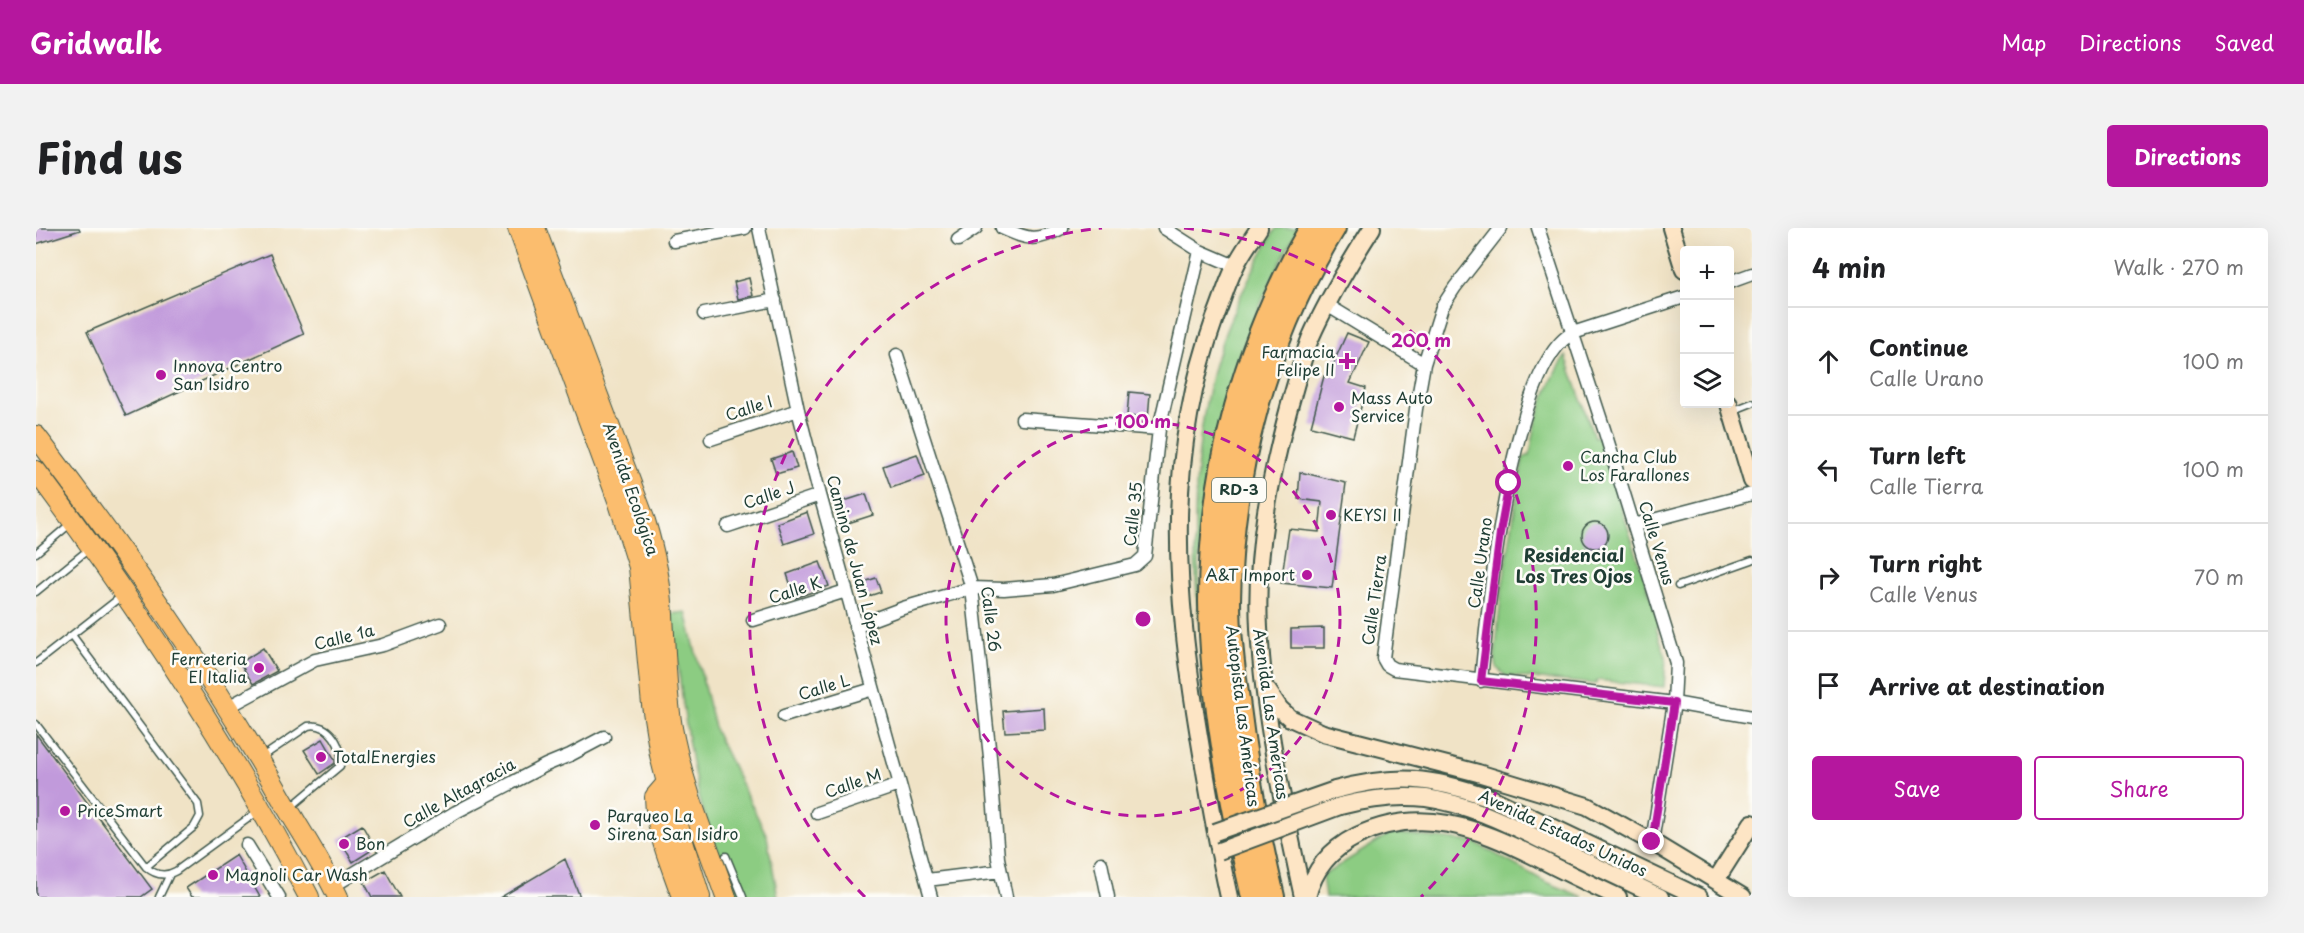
<!DOCTYPE html>
<html lang="en">
<head>
<meta charset="utf-8">
<style>
	:root { --surface:#fff; --page:#f2f2f2; --text:#202124; --muted:#757577; --line:#e0e0e0; --accent:#b5179e }
	body { margin:0; font-family:"Playpen Sans",sans-serif; background:var(--page); color:var(--text) }
	.controls { position:absolute; right:18px; top:18px; display:grid; overflow:hidden; border-radius:6px; box-shadow:0 6px 24px #0002 }
	.controls button { width:54px; height:54px; display:grid; place-items:center; padding:0; border:0; border-bottom:2px solid var(--line); background:var(--surface); color:var(--text); font:30px sans-serif }
	.stop { position:absolute; width:18px; height:18px; margin:-14px; border:4px solid #b5179e; border-radius:50%; background:#fff }
	.stop.end { background:#b5179e; border-color:#fff; box-shadow:0 2px 6px #0008 }
	.list { margin:0; padding:0; list-style:none }
	h2 { display:flex; justify-content:space-between; align-items:center; height:78px; margin:0; padding:0 24px; font-size:26px }
	h2 small { font-size:20px; font-weight:400; color:var(--muted) }
	.list li { display:grid; grid-template-columns:39px 1fr auto; gap:18px; align-items:center; box-sizing:border-box; height:108px; padding:0 24px; border-top:2px solid var(--line) }
	.list b { display:block; font-size:22px; white-space:nowrap }
	.list p { margin:0; font-size:20px; white-space:nowrap; color:var(--muted) }
	.list em { font-size:20px; font-style:normal; color:var(--muted) }
	.actions { display:flex; gap:12px; padding:18px 24px }
	.actions a { flex:1; padding:14px 0; border:2px solid var(--accent); border-radius:6px; text-align:center; font-size:21px; color:var(--accent) }
	.actions .main { background:var(--accent); color:#fff }
	.icon { flex:none; width:33px; height:33px; fill:none; stroke:currentColor; stroke-width:2; stroke-linecap:round; stroke-linejoin:round }
	.map { position:relative; flex:none; width:1716px; height:669px; overflow:hidden; border-radius:6px }
	header { display:flex; align-items:center; gap:36px; box-sizing:border-box; height:84px; padding:0 30px; background:var(--accent); color:#fff }
	header strong { font-size:28px }
	nav { display:flex; gap:33px; margin-inline-start:auto; font-size:21px }
	.intro { display:flex; align-items:center; justify-content:space-between; box-sizing:border-box; height:144px; padding:0 36px }
	h1 { margin:0; font-size:42px }
	.button { padding:15px 27px; border-radius:6px; background:var(--accent); color:#fff; font-size:21px; font-weight:700 }
	main { display:flex; gap:36px; padding:0 36px }
	aside { flex:1; background:var(--surface); border-radius:6px; box-shadow:0 6px 24px #0002 }
	.map>svg:first-child { display:block }
	.green { fill:#8ccc82; stroke:#56845b; stroke-width:1.5 }
	.building { fill:#c19adb }
	.lines { fill:none; stroke-linecap:round; stroke-linejoin:round }
	.lane-casing { stroke:#3e564a; stroke-width:9 }
	.street-casing { stroke:#3e564a; stroke-width:15 }
	.secondary-casing { stroke:#3e564a; stroke-width:20 }
	.primary-casing { stroke:#3e564a; stroke-width:22 }
	.highway-casing { stroke:#3e564a; stroke-width:26 }
	.lane { stroke:#fff; stroke-width:6 }
	.street { stroke:#fff; stroke-width:12 }
	.secondary { stroke:#fde5c5; stroke-width:16 }
	.primary { stroke:#fbbd6e; stroke-width:20 }
	.highway { stroke:#fbbd6e; stroke-width:22 }
	.secondary-bridge-casing { stroke:#3e564a; stroke-width:20; stroke-linecap:butt }
	.secondary-bridge { stroke:#fde5c5; stroke-width:16 }
	.route { stroke:#b5179e; stroke-width:8 }
	.ring { fill:none; stroke:#b5179e; stroke-width:3; stroke-dasharray:10 8 }
	.poi-dot { fill:#b5179e; stroke:#fdfcf7; stroke-width:2 }
	.labels { text-anchor:middle; stroke-width:5; stroke-linejoin:round; paint-order:stroke }
	.shield { fill:#fdfcf7; stroke:#62766e; stroke-width:1.5 }
	.shield-label { font-size:15px; font-weight:bold; fill:#1f3d34 }
	.poi-label { font-size:16px; fill:#1f3d34; stroke:#fdfcf7; text-anchor:start }
	.street-label { font-size:16px; fill:#1f3d34; stroke:#fdfcf7 }
	.neighbourhood-label { font-size:18px; font-weight:bold; fill:#1f3d34; stroke:#fdfcf7 }
	.centre { fill:#b5179e; stroke:#fdfcf7; stroke-width:3 }
	.ring-label { font-size:18px; text-anchor:middle; font-weight:bold; fill:#b5179e; stroke:#fdfcf7; stroke-width:5; stroke-linejoin:round; paint-order:stroke }
</style>
</head>
<body>
<header>
<strong>Gridwalk</strong>
<nav><a>Map</a><a>Directions</a><a>Saved</a></nav>
</header>
<div class="intro"><h1>Find us</h1><a class="button">Directions</a></div>
<main>
<div class="map">
<svg width="1716" height="669" viewBox="0 0 1716 669">
	<rect width="100%" height="100%" fill="#fdfcf7"/>
	<filter id="ink" filterUnits="userSpaceOnUse"><feTurbulence type="fractalNoise" baseFrequency=".0167" numOctaves="2"/><feDisplacementMap in="SourceGraphic" scale="12" xChannelSelector="R" yChannelSelector="G"/><feConvolveMatrix kernelMatrix="1 2 1 2 8 2 1 2 1" color-interpolation-filters="sRGB"/></filter>
	<filter id="wash" filterUnits="userSpaceOnUse"><feTurbulence type="fractalNoise" baseFrequency=".008" numOctaves="4" result="noise"/><feDisplacementMap in="SourceGraphic" scale="24" xChannelSelector="R" yChannelSelector="G"/><feGaussianBlur stdDeviation="1.35" result="paint"/><feColorMatrix in="noise" values="0 0 0 0 0 0 0 0 0 0 0 0 0 0 0 0 0 1.4 0 .05"/><feComposite in="paint" operator="in"/></filter>
	<g filter="url(#wash)">
		<rect width="100%" height="100%" fill="#f0e3c6"/>
		<path class="green" d="M1240 0H1262C1218 82 1183 168 1170 261 1166 291 1163 321 1163 351 1163 364 1166 379 1163 392 1155 308 1157 210 1181 129 1194 85 1217 40 1240 0Z
			M1530 128 1558 209 1562 208 1624 398 1620 400 1630 429 1628 459 1561 452 1560 456 1470 448 1461 440 1459 429 1465 369 1487 230 1494 227C1499 192 1509 158 1530 128Z
			M650 384 679 503 731 608 742 669H701C689 641 676 612 667 583 649 519 646 451 634 386Z
			M1355 605 1438 614 1508 653 1547 669H1289L1286 648Z"/>
		<g id="blocks">
			<path class="building" d="M0 0H43L44 2 0 16Z
				M234 26 268 106 90 188 51 104Z
				M713 50 717 68 702 71 698 54Z
				M1311 105 1333 114 1314 155 1330 160 1317 209 1275 198 1288 148 1291 149Z
				M1093 164 1114 166 1112 190 1091 188Z
				M756 224 761 240 740 246 735 231Z
				M881 226 889 248 855 260 847 238Z
				M1264 244 1310 255 1296 360 1245 355 1253 301 1283 304 1286 274 1262 271Z
				M830 266 837 287 809 296 802 275Z
				M771 284 778 306 748 316 741 295Z
				M1546 307a13 13 0 1 1 26 0a13 13 0 1 1-26 0Z
				M784 334 793 358 759 370 751 346Z
				M840 350 845 364 827 370 822 356Z
				M1288 400V420H1255V401Z
				M227 420 241 443 217 456 204 435Z
				M1008 480 1009 502 969 504 967 483Z
				M0 506 116 661 105 669H0Z
				M287 511 299 532V535L283 546 268 522Z
				M326 597 339 620 317 634 303 611Z
				M200 627 224 669H156L150 660Z
				M529 631 544 669H465Z
				M349 642 364 669H336L328 654Z"/>
		</g>
	</g>
	<g filter="url(#ink)">
		<use href="#blocks" fill-opacity="0" stroke="#3e564a" stroke-width="1.5"/>
		<g class="lines">
			<defs>
				<path id="lane" d="M1696 183 1716 175
					M0 325 34 296
					M1642 358 1716 332
					M0 364 53 321
					M36 407 162 576 164 588 158 599 110 639
					M0 435 87 367
					M0 496 110 639C119 647 129 649 140 643L221 584
					M226 529 272 498C293 493 309 520 304 538L255 579
					M690 628 707 669
					M123 669 134 646"/>
				<path id="street" d="M723 0 762 182 784 267 895 669
					M966 0C993 12 1000 14 1026 0
					M1128 0 1164 23 1199 38
					M1465 0 1419 59 1406 79 1388 136 1380 181 1347 430 1351 437 1358 441 1638 475 1716 489
					M1502 0 1568 201 1640 435 1638 475 1616 614
					M922 12 940 0
					M638 13 709 0
					M1694 54 1716 46
					M1291 77 1388 136
					M668 86 739 72
					M861 127 936 360 954 529 962 630 970 669
					M986 191 1123 201
					M675 211 762 182
					M1598 297 1716 266
					M692 298 784 267
					M717 392 810 363
					M819 398 867 380 936 360 968 361 1017 357 1099 337 1109 328 1123 201 1164 23
					M1445 453C1451 385 1476 134 1537 105L1648 69
					M192 479 279 432 347 417 404 396
					M748 488 837 461
					M781 585 863 557
					M211 617 243 669
					M1065 635 1072 669
					M891 652 964 643
					M297 658 420 584 510 537 534 527 568 509"/>
				<path id="secondary" d="M1635 0 1648 42
					M1693 176 1716 253
					M1232 463 1244 481 1254 490 1287 505 1442 545 1551 578 1616 614 1707 669
					M1299 562C1361 545 1395 549 1455 570L1663 669
					M1304 578C1332 571 1360 567 1390 570 1434 576 1474 597 1513 616 1550 634 1587 651 1624 669
					M1680 652 1716 595
					M1193 669C1181 615 1172 562 1163 508 1139 362 1128 232 1179 90 1186 73 1191 55 1199 39 1205 25 1215 13 1223 0
					M1267 669C1248 581 1228 491 1223 400 1219 325 1234 249 1254 176 1260 155 1266 132 1274 111 1291 72 1313 36 1336 0
					M1271 669C1278 640 1295 621 1321 608 1385 577 1441 600 1500 629 1527 643 1554 656 1582 669"/>
				<path id="primary" d="M482 0 583 275 603 339 616 477 624 527 640 591 664 669
					M499 0 609 293C618 323 625 354 627 386 629 424 630 463 636 500 647 559 670 613 690 669
					M0 208C90 326 177 448 250 578 268 608 287 637 302 669
					M0 243C101 378 195 519 273 669
					M631 555 619 569C620 604 635 636 646 669"/>
				<path id="highway" d="M1217 669C1195 573 1175 472 1174 373 1174 242 1209 113 1275 0
					M1237 669C1222 604 1210 538 1202 472 1197 439 1193 406 1193 372 1195 242 1230 111 1298 0"/>
			</defs>
			<use href="#lane" class="lane-casing"/>
			<use href="#street" class="street-casing"/>
			<use href="#secondary" class="secondary-casing"/>
			<use href="#primary" class="primary-casing"/>
			<use href="#highway" class="highway-casing"/>
			<use href="#lane" class="lane"/>
			<use href="#street" class="street"/>
			<use href="#secondary" class="secondary"/>
			<use href="#primary" class="primary"/>
			<use href="#highway" class="highway"/>
			<defs>
				<path id="secondary-bridge" d="M1179 604 1299 562
					M1183 623 1304 578"/>
			</defs>
			<use href="#secondary-bridge" class="secondary-bridge-casing"/>
			<use href="#secondary-bridge" class="secondary-bridge"/>
		</g>
	</g>
	<g class="lines" filter="url(#ink)">
		<path class="route" d="M1473 255 1464 305 1445 453 1638 475 1616 614"/>
	</g>
	<g class="ring">
		<circle cx="1107" cy="391" r="197"/>
		<path d="M829 669A393 393 0 0 1 1066 0M1148 0A393 393 0 0 1 1385 669"/>
	</g>
	<g class="poi-dot">
		<path d="M1308 124h6v6h6v6h-6v6h-6v-6h-6v-6h6z"/>
		<circle cx="125" cy="147" r="6"/>
		<circle cx="1303" cy="179" r="6"/>
		<circle cx="1532" cy="238" r="6"/>
		<circle cx="1295" cy="287" r="6"/>
		<circle cx="1271" cy="347" r="6"/>
		<circle cx="223" cy="440" r="6"/>
		<circle cx="285" cy="529" r="6"/>
		<circle cx="29" cy="583" r="6"/>
		<circle cx="559" cy="597" r="6"/>
		<circle cx="308" cy="616" r="6"/>
		<circle cx="177" cy="647" r="6"/>
	</g>
	<g class="labels">
		<rect class="shield" x="1176" y="250" width="54" height="24" rx="4.5"/>
		<g class="shield-label">
			<text x="1203" y="267">RD-3</text>
		</g>
		<g class="poi-label">
			<text x="1299" y="130" text-anchor="end">Farmacia<tspan x="1299" dy="18">Felipe II</tspan></text>
			<text x="137" y="144">Innova Centro<tspan x="137" dy="18">San Isidro</tspan></text>
			<text x="1315" y="176">Mass Auto<tspan x="1315" dy="18">Service</tspan></text>
			<text x="1544" y="235">Cancha Club<tspan x="1544" dy="18">Los Farallones</tspan></text>
			<text x="1307" y="293">KEYSI II</text>
			<text x="1259" y="353" text-anchor="end">A&amp;T Import</text>
			<text x="211" y="437" text-anchor="end">Ferreteria<tspan x="211" dy="18">El Italia</tspan></text>
			<text x="297" y="535">TotalEnergies</text>
			<text x="41" y="589">PriceSmart</text>
			<text x="571" y="594">Parqueo La<tspan x="571" dy="18">Sirena San Isidro</tspan></text>
			<text x="320" y="622">Bon</text>
			<text x="189" y="653">Magnoli Car Wash</text>
		</g>
		<g class="street-label">
			<text transform="translate(713 180) rotate(-18)" y="6">Calle I</text>
			<text transform="translate(595 261) rotate(71)" y="6">Avenida Ecológica</text>
			<text transform="translate(733 267) rotate(-19)" y="6">Calle J</text>
			<text transform="translate(1097 286) rotate(-84)" y="6">Calle 35</text>
			<text transform="translate(1621 315) rotate(73)" y="6">Calle Venus</text>
			<text transform="translate(819 332) rotate(75)" y="6">Camino de Juan López</text>
			<text transform="translate(1444 335) rotate(-82)" y="6">Calle Urano</text>
			<text transform="translate(759 362) rotate(-18)" y="6">Calle K</text>
			<text transform="translate(1338 372) rotate(-82)" y="6">Calle Tierra</text>
			<text transform="translate(955 391) rotate(83)" y="6">Calle 26</text>
			<text transform="translate(308 409) rotate(-14)" y="6">Calle 1a</text>
			<text transform="translate(788 459) rotate(-17)" y="6">Calle L</text>
			<text transform="translate(1235 486) rotate(82)" y="6">Avenida Las Américas</text>
			<text transform="translate(1207 488) rotate(83)" y="6">Autopista Las Américas</text>
			<text transform="translate(817 555) rotate(-19)" y="6">Calle M</text>
			<text transform="translate(423 565) rotate(-29)" y="6">Calle Altagracia</text>
			<text transform="translate(1527 605) rotate(25)" y="6">Avenida Estados Unidos</text>
		</g>
		<g class="neighbourhood-label">
			<text x="1538" y="334">Residencial<tspan x="1538" dy="21">Los Tres Ojos</tspan></text>
		</g>
	</g>
	<circle cx="1107" cy="391" r="9" class="centre"/>
	<g class="ring-label">
		<text x="1385" y="119">200 m</text>
		<text x="1107" y="200">100 m</text>
	</g>
</svg>
<div class="controls">
<button>+</button>
<button>−</button>
<button><svg class="icon" aria-label="layers" viewBox="0 0 24 24"><path d="M12 4l9 5-9 5-9-5zM3 14l9 5 9-5"/></svg></button>
</div>
<div class="stop" style="left:1473px;top:255px"></div>
<div class="stop end" style="left:1616px;top:614px"></div>
</div>
<aside>
<h2>4 min<small>Walk · 270 m</small></h2>
<ul class="list">
<li><svg class="icon" aria-label="ahead" viewBox="0 0 24 24"><path d="M12 20V5M6 11l6-6 6 6"/></svg><div><b>Continue</b><p>Calle Urano</p></div><em>100 m</em></li>
<li><svg class="icon" aria-label="left" viewBox="0 0 24 24"><path d="M17 20v-9H6M10 6l-5 5 5 5"/></svg><div><b>Turn left</b><p>Calle Tierra</p></div><em>100 m</em></li>
<li><svg class="icon" aria-label="right" viewBox="0 0 24 24"><path d="M7 20v-9h11M14 6l5 5-5 5"/></svg><div><b>Turn right</b><p>Calle Venus</p></div><em>70 m</em></li>
<li><svg class="icon" aria-label="arrive" viewBox="0 0 24 24"><path d="M6 21V4h12l-3 4 3 4H6"/></svg><div><b>Arrive at destination</b></div></li>
</ul>
<div class="actions"><a class="main">Save</a><a>Share</a></div>
</aside>
</main>
</body>
</html>
